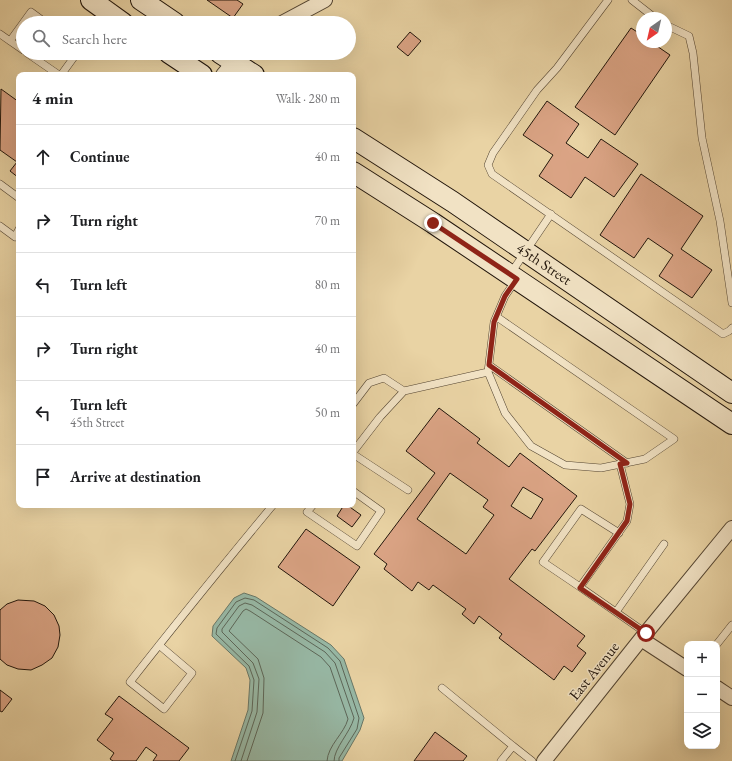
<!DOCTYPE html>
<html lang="en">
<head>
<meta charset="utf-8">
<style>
	:root { --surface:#fff; --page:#f2f2f2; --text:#202124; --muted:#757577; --line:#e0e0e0 }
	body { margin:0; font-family:"EB Garamond",serif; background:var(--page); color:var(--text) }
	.controls { position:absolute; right:12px; bottom:12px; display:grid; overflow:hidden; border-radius:8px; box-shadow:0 4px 16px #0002 }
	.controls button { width:36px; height:36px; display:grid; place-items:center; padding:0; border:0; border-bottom:1px solid var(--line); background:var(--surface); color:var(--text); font:20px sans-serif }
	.compass { position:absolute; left:636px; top:12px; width:36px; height:36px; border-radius:50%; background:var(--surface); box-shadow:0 4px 16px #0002; rotate:214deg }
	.stop { position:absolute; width:12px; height:12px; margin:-9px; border:3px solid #8f2418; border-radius:50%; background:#fff }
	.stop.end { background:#8f2418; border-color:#fff; box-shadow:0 1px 4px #0008 }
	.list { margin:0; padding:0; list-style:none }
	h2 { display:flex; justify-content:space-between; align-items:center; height:52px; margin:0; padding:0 16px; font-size:17px }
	h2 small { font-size:13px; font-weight:400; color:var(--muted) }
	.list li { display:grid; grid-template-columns:26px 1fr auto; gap:12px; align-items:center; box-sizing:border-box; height:64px; padding:0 16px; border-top:1px solid var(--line) }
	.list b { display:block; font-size:15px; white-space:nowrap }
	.list p { margin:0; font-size:13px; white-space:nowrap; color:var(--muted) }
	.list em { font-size:13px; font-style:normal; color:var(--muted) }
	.icon { flex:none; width:22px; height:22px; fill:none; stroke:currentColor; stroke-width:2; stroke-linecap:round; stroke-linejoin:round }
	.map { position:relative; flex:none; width:732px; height:761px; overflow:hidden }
	.search { position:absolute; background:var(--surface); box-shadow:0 4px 16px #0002; left:16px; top:16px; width:340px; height:44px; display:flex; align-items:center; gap:10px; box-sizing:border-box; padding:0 14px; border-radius:22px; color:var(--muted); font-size:15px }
	.panel { position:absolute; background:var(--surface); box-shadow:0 4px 16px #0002; left:16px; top:72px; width:340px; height:436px; border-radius:8px }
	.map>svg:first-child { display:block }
	.water { fill:#97b8a5; stroke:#687767 }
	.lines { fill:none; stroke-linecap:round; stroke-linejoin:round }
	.shore { stroke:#5c6658; stroke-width:1 }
	.building { fill:#dba485; stroke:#21150b; fill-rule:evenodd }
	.service-casing { stroke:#534431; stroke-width:8 }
	.minor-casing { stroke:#534431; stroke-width:16 }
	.secondary-casing { stroke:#21150b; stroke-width:22 }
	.service { stroke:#f1e2c4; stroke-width:7 }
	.minor { stroke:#f1e2c4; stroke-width:14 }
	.secondary { stroke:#f1e2c4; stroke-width:20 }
	.route { stroke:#8f2418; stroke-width:5 }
	.labels { text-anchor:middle; stroke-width:3; stroke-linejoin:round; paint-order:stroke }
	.street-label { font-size:15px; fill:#21150b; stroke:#f1e2c4 }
</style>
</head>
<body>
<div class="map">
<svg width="732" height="761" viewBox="0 0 732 761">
	<rect width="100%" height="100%" fill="#e9d3a4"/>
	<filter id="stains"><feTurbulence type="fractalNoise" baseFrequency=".005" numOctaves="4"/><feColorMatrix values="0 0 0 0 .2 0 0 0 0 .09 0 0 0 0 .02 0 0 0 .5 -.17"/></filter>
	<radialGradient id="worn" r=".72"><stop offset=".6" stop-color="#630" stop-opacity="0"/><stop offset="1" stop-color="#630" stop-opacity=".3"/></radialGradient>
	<path class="water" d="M244 593 256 597 331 645 344 659 364 718 360 730 342 761H231L248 710 250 680 246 668 212 636 213 626 234 598Z"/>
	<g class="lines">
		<path class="shore" d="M235 761 252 711 254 680 249 666 216 634 217 628 236 602 245 598 254 600 328 648 340 661 359 718 357 729 339 758V761
			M241 761 257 712 259 679 253 663 222 632V629L239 606 245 603 252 605 325 652 335 663 354 718C350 733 334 748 334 761
			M247 761 263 713 264 678 258 659 229 631 243 611 246 609 250 611 321 657 330 667 348 719C344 734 328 745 327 761"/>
	</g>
	<path class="building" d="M207 0H237L243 4 233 18Z
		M631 28 642 35V42H651L670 55 615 135 575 107Z
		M410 32 421 41 408 56 397 47Z
		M1 89 19 102V178L10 171 17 162 0 150Z
		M547 101 579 124 566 143 588 158 601 139 638 164 614 197 585 177 571 198 539 176 553 155 523 135Z
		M641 174 703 216 681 249 712 270 692 298 659 276 673 255 648 238 634 258 600 235Z
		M439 408 480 439 477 443 509 467 520 453 577 496 535 551 532 549 509 579 585 636 577 646 586 653 572 672 564 666 554 680 499 638 502 634 479 616 474 624 462 614 466 609 433 585 429 590 418 582 412 591 384 569 387 564 374 554 435 473 406 451ZM450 473 488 500 483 507 494 515 466 554 417 519ZM523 487 543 499 531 519 511 506Z
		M344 505H347L361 515 352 527 337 516Z
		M306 529 360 567 333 606 278 567Z
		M18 600 34 601 45 606 54 615 59 626 60 635 58 647 52 658 42 665 31 670 18 669 7 665 0 659V610L7 604Z
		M0 690 12 699 2 712 0 711Z
		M119 696 189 748 179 761H153L157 755 146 747 136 761H113L110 759 114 753 97 740 113 719 105 714Z
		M435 732 467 756 463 761H414Z"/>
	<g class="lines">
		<defs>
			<path id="service" d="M608 0 557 68 537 90 493 153 488 165 492 174 723 334 729 331 732 328
				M632 0 655 18
				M666 25 689 36 693 53 702 138 720 221 732 303
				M0 34 23 50
				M10 41 31 12 46 23
				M27 53 59 75
				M61 75 77 53
				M0 184 19 198
				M0 226 15 237 19 229
				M511 273 551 214
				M497 317 674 439 645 459 601 468 565 465 531 446 505 413 488 372 494 322 505 296 516 280
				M489 365 627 463
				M353 404 369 383 384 378 404 391
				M353 452 380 417 404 391 488 372
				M353 454 408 490
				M620 464 630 504 627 521 580 587 646 633
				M313 505 307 512 357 546 381 511 353 491
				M580 587 543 562 581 509 619 533
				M616 612 664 544
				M717 644 732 625
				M159 645 192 673 164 709 130 682C177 622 225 563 273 505
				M442 688 513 746
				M501 761 513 746 532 761"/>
			<path id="minor" d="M282 23 325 0
				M223 75 241 53
				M641 639 687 669
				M717 688 732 698
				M544 761 641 639 732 528"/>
			<path id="secondary" d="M91 0 123 23
				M141 0 175 23
				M169 53 202 75
				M220 53 254 75
				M353 138 453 202 732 393
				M353 172 433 223 732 424"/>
		</defs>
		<use href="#service" class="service-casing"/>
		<use href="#minor" class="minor-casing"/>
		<use href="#secondary" class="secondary-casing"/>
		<use href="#service" class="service"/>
		<use href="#minor" class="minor"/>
		<use href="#secondary" class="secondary"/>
	</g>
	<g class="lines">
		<path class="route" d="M433 223 517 279 505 296 494 322 489 365 627 463 620 464 630 504 627 521 580 588 646 633"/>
	</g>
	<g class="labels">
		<g class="street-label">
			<text transform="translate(544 264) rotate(34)" y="5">45th Street</text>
			<text transform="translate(594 671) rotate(-51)" y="5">East Avenue</text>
		</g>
	</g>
	<rect width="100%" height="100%" filter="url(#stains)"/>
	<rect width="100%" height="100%" fill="url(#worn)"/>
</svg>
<div class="controls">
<button>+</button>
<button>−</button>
<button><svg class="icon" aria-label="layers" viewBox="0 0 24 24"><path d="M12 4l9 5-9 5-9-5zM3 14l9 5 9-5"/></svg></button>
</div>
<svg class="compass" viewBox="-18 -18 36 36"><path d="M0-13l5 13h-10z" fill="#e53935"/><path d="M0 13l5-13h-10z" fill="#757577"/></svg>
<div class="stop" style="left:646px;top:633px"></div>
<div class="stop end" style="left:433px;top:223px"></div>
<div class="search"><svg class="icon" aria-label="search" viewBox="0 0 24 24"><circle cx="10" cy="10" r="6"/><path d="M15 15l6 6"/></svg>Search here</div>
<section class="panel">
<h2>4 min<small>Walk · 280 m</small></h2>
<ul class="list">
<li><svg class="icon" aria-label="ahead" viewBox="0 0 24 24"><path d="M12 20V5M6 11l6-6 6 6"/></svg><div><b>Continue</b></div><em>40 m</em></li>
<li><svg class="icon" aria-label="right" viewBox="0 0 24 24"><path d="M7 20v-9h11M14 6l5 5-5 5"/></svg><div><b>Turn right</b></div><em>70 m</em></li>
<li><svg class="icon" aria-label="left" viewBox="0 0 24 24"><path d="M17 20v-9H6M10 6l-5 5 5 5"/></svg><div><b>Turn left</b></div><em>80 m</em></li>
<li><svg class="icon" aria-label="right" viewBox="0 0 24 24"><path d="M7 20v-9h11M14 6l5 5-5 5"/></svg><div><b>Turn right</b></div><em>40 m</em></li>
<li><svg class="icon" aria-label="left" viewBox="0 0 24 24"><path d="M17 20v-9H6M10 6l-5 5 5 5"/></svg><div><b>Turn left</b><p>45th Street</p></div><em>50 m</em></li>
<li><svg class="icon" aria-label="arrive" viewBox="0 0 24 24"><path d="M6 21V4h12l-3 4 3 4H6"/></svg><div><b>Arrive at destination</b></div></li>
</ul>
</section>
</div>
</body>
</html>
